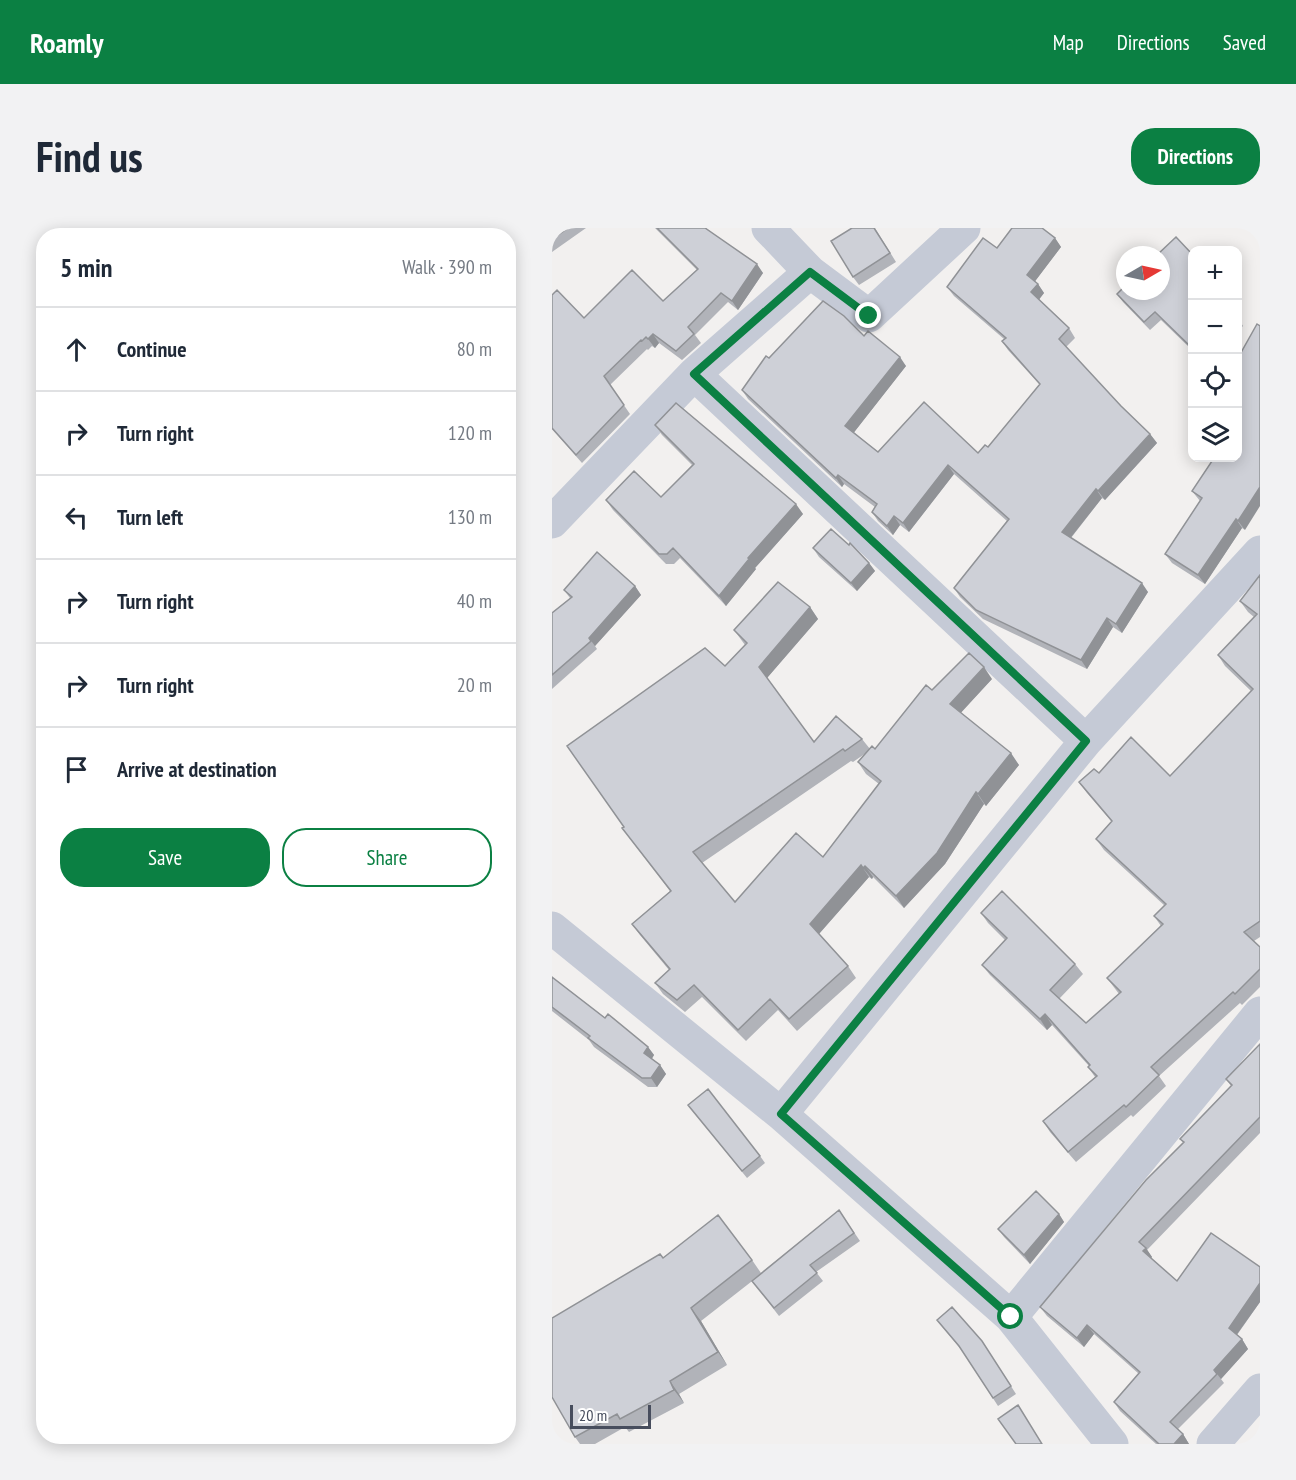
<!DOCTYPE html>
<html lang="en">
<head>
<meta charset="utf-8">
<style>
	:root { --surface:#fff; --page:#f2f2f3; --text:#1f2937; --muted:#747a83; --line:#e0e1e3; --accent:#0b8043 }
	body { margin:0; font-family:"PT Sans Narrow",sans-serif; background:var(--page); color:var(--text) }
	.controls { position:absolute; right:18px; top:18px; display:grid; overflow:hidden; border-radius:12px; box-shadow:0 3px 15px #0003 }
	.controls button { width:54px; height:54px; display:grid; place-items:center; padding:0; border:0; border-bottom:2px solid var(--line); background:var(--surface); color:var(--text); font:30px sans-serif }
	.compass { position:absolute; left:564px; top:18px; width:54px; height:54px; border-radius:50%; background:var(--surface); box-shadow:0 3px 15px #0003; rotate:81deg }
	.scale { position:absolute; left:18px; bottom:15px; width:81px; box-sizing:border-box; padding-left:6px; border:3px solid #474d5d; border-top:0; font-size:16px; line-height:21px; white-space:nowrap; color:#474d5d; -webkit-text-stroke:4px #fff; paint-order:stroke }
	.stop { position:absolute; width:18px; height:18px; margin:-14px; border:4px solid #0b8043; border-radius:50%; background:#fff }
	.stop.end { background:#0b8043; border-color:#fff; box-shadow:0 2px 6px #0008 }
	.list { margin:0; padding:0; list-style:none }
	h2 { display:flex; justify-content:space-between; align-items:center; height:78px; margin:0; padding:0 24px; font-size:26px }
	h2 small { font-size:20px; font-weight:400; color:var(--muted) }
	.list li { display:grid; grid-template-columns:39px 1fr auto; gap:18px; align-items:center; box-sizing:border-box; height:84px; padding:0 24px; border-top:2px solid var(--line) }
	.list b { display:block; font-size:22px; white-space:nowrap }
	.list em { font-size:20px; font-style:normal; color:var(--muted) }
	.actions { display:flex; gap:12px; padding:18px 24px }
	.actions a { flex:1; padding:14px 0; border:2px solid var(--accent); border-radius:24px; text-align:center; font-size:21px; color:var(--accent) }
	.actions .main { background:var(--accent); color:#fff }
	.icon { flex:none; width:33px; height:33px; fill:none; stroke:currentColor; stroke-width:2; stroke-linecap:round; stroke-linejoin:round }
	.map { position:relative; flex:none; width:708px; height:1216px; overflow:hidden; border-radius:24px }
	header { display:flex; align-items:center; gap:36px; box-sizing:border-box; height:84px; padding:0 30px; background:var(--accent); color:#fff }
	header strong { font-size:28px }
	nav { display:flex; gap:33px; margin-inline-start:auto; font-size:21px }
	.intro { display:flex; align-items:center; justify-content:space-between; box-sizing:border-box; height:144px; padding:0 36px }
	h1 { margin:0; font-size:42px }
	.button { padding:15px 27px; border-radius:24px; background:var(--accent); color:#fff; font-size:21px; font-weight:700 }
	main { display:flex; gap:36px; padding:0 36px }
	aside { flex:1; background:var(--surface); border-radius:24px; box-shadow:0 3px 15px #0003 }
	.map>svg:first-child { display:block }
	.lines { fill:none; stroke-linecap:round; stroke-linejoin:round }
	.minor { stroke:#c5cad6; stroke-width:33 }
	.wall { fill:#b1b3b9; fill-rule:evenodd }
	.shaded-wall { fill:#909296 }
	.building { fill:#ced0d7; stroke:#909296; stroke-width:1.5 }
	.route { stroke:#0b8043; stroke-width:8 }
</style>
</head>
<body>
<header>
<strong>Roamly</strong>
<nav><a>Map</a><a>Directions</a><a>Saved</a></nav>
</header>
<div class="intro"><h1>Find us</h1><a class="button">Directions</a></div>
<main>
<aside>
<h2>5 min<small>Walk · 390 m</small></h2>
<ul class="list">
<li><svg class="icon" aria-label="ahead" viewBox="0 0 24 24"><path d="M12 20V5M6 11l6-6 6 6"/></svg><div><b>Continue</b></div><em>80 m</em></li>
<li><svg class="icon" aria-label="right" viewBox="0 0 24 24"><path d="M7 20v-9h11M14 6l5 5-5 5"/></svg><div><b>Turn right</b></div><em>120 m</em></li>
<li><svg class="icon" aria-label="left" viewBox="0 0 24 24"><path d="M17 20v-9H6M10 6l-5 5 5 5"/></svg><div><b>Turn left</b></div><em>130 m</em></li>
<li><svg class="icon" aria-label="right" viewBox="0 0 24 24"><path d="M7 20v-9h11M14 6l5 5-5 5"/></svg><div><b>Turn right</b></div><em>40 m</em></li>
<li><svg class="icon" aria-label="right" viewBox="0 0 24 24"><path d="M7 20v-9h11M14 6l5 5-5 5"/></svg><div><b>Turn right</b></div><em>20 m</em></li>
<li><svg class="icon" aria-label="arrive" viewBox="0 0 24 24"><path d="M6 21V4h12l-3 4 3 4H6"/></svg><div><b>Arrive at destination</b></div></li>
</ul>
<div class="actions"><a class="main">Save</a><a>Share</a></div>
</aside>
<div class="map">
<svg width="708" height="1216" viewBox="0 0 708 1216">
	<rect width="100%" height="100%" fill="#f2f0ef"/>
	<g class="lines">
		<path class="minor" d="M216 0 258 44 317 88 412 0
			M142 146 534 513
			M0 294 142 146 258 44
			M0 700 229 886 459 1089 560 1216
			M229 886 534 513 708 324
			M459 1089 708 785
			M661 1216 708 1162"/>
	</g>
	<path class="wall" d="M0 0H34L0 24Z
		M103 0H154L211 45 186 82 176 74 143 107 149 115 130 132 107 115 103 120 100 118 96 122 95 121 58 157 78 186 30 235 0 201V67L32 90 111 73 145 42Z
		M323 0 344 34 307 57 301 49Z
		M503 10 509 19 483 53 486 56 492 65 487 71 517 100 523 110 514 119 569 178 598 206 605 215 553 272 550 270 519 310 596 364 570 405 561 399 535 441 431 391 408 369 402 360 455 293 402 246 357 304 348 297 341 307 326 293 320 284 323 279 292 256 290 259 196 171 190 162 217 130 312 108 354 138 302 204 326 224 426 225 436 219 488 157 456 122 450 113 452 111 402 68 395 59 445 20Z
		M640 26V122L609 92 598 102 571 74 565 66Z
		M686 90 691 98 686 103Z
		M103 197 251 286 203 340 204 341 174 378 128 330 122 336H114L61 282 54 272 109 269 140 237 110 207Z
		M662 230 693 302 690 300 653 356 620 335 613 326 648 273 640 263Z
		M261 320 317 335 323 343 305 363 267 329Z
		M708 347V709L702 713 708 719V759L690 777 688 775 607 848 614 858 581 889 579 887 524 934 498 904 491 893 543 849 536 839 537 838 500 797 495 802 438 747 430 737 453 712 436 695 429 685 523 736 531 746 507 771 534 795 567 766 555 750 609 698 602 688 613 678 552 622 544 611 560 594 535 565 527 554 547 545 618 548 699 463 673 438 666 427 702 389 696 384 688 373Z
		M83 358 89 367 43 418 45 421 0 461V385L18 370 12 362Z
		M258 379 266 391 215 450 262 514 310 511 318 521H323L380 462 440 451 408 485 467 537 434 578 432 576 393 636 352 680 321 649 320 651 317 649 267 706 296 738 304 750 245 803 226 782 194 813 150 769 133 784 111 766 103 755 117 742 88 707 80 696 118 663 70 600 72 599 173 438 193 417 182 402ZM314 525 306 534 314 546 327 556 271 629 183 674 150 635 299 533 301 534Z
		M0 749 53 790 96 819 102 827 100 831 108 837 114 846 105 859H96L42 819 37 812 0 783Z
		M708 816V905L595 1022 600 1029 599 1030 625 1053 708 1039V1074L685 1107 690 1111 696 1121 669 1151 672 1155 626 1201 631 1206 637 1216H604L568 1183 562 1174 587 1146 542 1106 532 1119 495 1088 488 1079 631 915 628 911 679 858 674 851Z
		M136 877 208 928 213 935 195 950Z
		M287 982 308 1013 264 1044 271 1053 227 1088 200 1053 204 1050 149 1093 175 1137 127 1166 132 1175 77 1204 73 1199 43 1216H28L23 1209 111 1030 200 1032 209 1045Z
		M507 986 512 994 478 1036 452 1009 446 1001Z
		M385 1092 430 1113 464 1166 446 1178 411 1124Z"/>
	<path class="shaded-wall" d="M503 10 509 19 481 56 475 47Z
		M205 36 211 45 186 82 180 73Z
		M486 56 492 65 486 73 479 64Z
		M101 106 107 115 103 120 96 111Z
		M348 129 354 138 300 207 293 198Z
		M598 206 605 215 553 272 546 263Z
		M396 237 402 246 357 304 351 295Z
		M286 247 292 256 290 259 284 250Z
		M708 259V278L693 302 686 293Z
		M544 261 550 270 516 313 510 304Z
		M244 276 251 286 203 340 204 341 174 378 167 368 196 330Z
		M342 288 348 297 341 307 335 298Z
		M684 291 690 300 653 356 646 347Z
		M317 335 323 343 305 363 299 355Z
		M590 355 596 364 570 405 564 396Z
		M83 358 89 367 43 418 37 410Z
		M258 379 266 391 215 450 207 439Z
		M555 390 561 399 535 441 529 432Z
		M432 439 440 451 406 488 398 476Z
		M459 525 467 537 434 578 426 566Z
		M424 564 432 576 393 636 352 680 344 668Z
		M309 637 317 649 266 707 258 696Z
		M313 638 321 649 320 651 311 640Z
		M493 786 500 797 495 802 488 791Z
		M96 819 102 827 98 833 92 825Z
		M108 837 114 846 105 859 99 850Z
		M507 986 512 994 478 1036 472 1027Z
		M594 1020 600 1029 597 1032 591 1023Z
		M708 1055V1074L683 1109 677 1100Z
		M139 1080 149 1093 175 1137 166 1124Z
		M535 1097 542 1106 532 1119 525 1110Z
		M690 1111 696 1121 669 1151 662 1142Z
		M118 1153 127 1166 132 1175 122 1162Z
		M631 1206 637 1216H622Z"/>
	<path class="building" d="M0 0H16L0 11Z
		M105 0H153L205 36 180 73 169 65 136 99 142 106 124 123 101 106 96 111 94 109 90 113 89 112 52 148 72 177 24 227 0 200V67L5 62 32 90 80 42 111 73 146 41Z
		M300 0H322L338 25 301 49 279 13Z
		M460 0H490L503 10 475 47 486 56 479 64 517 100 507 111 569 178 598 206 546 263 544 261 510 304 590 355 564 396 555 390 529 432 424 382 402 360 457 291 396 237 351 295 342 288 335 298 320 284 325 276 286 247 284 250 190 162 214 128 217 130 271 73 292 88 312 108 316 103 348 129 293 198 326 224 372 174 426 225 433 217 436 219 488 156 450 113 454 110 395 59 431 10 445 20Z
		M624 9 640 26V120L603 84 592 94 565 66 573 58V63H609V27H605Z
		M705 96 708 98V259L686 293 684 291 646 347 613 326 650 270 640 263 662 230H686V130Z
		M124 175 244 276 196 330 197 331 167 368 121 320 115 326H107L54 272 82 243 109 269 142 236 103 197Z
		M279 301 297 317 298 315 317 335 299 355 261 320Z
		M45 324 83 358 37 410 39 413 0 447V385L20 369 12 362Z
		M708 347V693L692 704 708 719V741L683 766 681 764 599 839 607 847 574 879 572 877 516 924 491 893 545 848 536 839 538 837 493 786 488 791 430 737 455 710 429 685 450 663 523 736 498 762 534 795 569 764 555 750 611 696 602 688 614 676 544 611 560 593 527 554 542 541 547 545 579 509 618 548 701 461 666 427 705 386 688 373Z
		M226 354 258 379 207 439 262 514 284 488 310 511 293 523 291 521 141 624 183 674 244 605 271 629 329 553 306 534 320 518 323 521 374 457 380 462 417 425 432 439 398 476 459 525 426 566 424 564 385 625 344 668 313 638 311 640 309 637 258 696 296 738 237 791 218 771 186 802 142 757 125 772 103 755 118 741 80 696 119 663 70 600 72 599 15 518 153 420 173 438 195 415 182 402Z
		M0 749 53 790 56 786 96 819 92 825 108 837 99 850H90L36 810 38 808 0 779Z
		M708 816V889L587 1014 594 1020 591 1023 625 1053 659 1005 708 1039V1055L677 1100 690 1111 662 1142 665 1146 618 1194 631 1206 622 1216H607L562 1174 588 1144 535 1097 525 1110 488 1079 594 952 632 914 628 911 680 857 674 851Z
		M156 861 208 928 190 943 136 877Z
		M484 963 507 986 472 1027 446 1001Z
		M287 982 302 1005 258 1037 265 1045 222 1080 200 1053Z
		M166 987 200 1032 139 1080 166 1124 118 1153 122 1162 68 1191 65 1186 23 1209 0 1169V1090L108 1026 111 1030Z
		M400 1079 430 1113 459 1158 441 1170 407 1118 385 1092Z
		M466 1177 490 1216H464L446 1191Z"/>
	<g class="lines">
		<path class="route" d="M317 88 258 44 142 146 534 513 229 886 459 1089"/>
	</g>
</svg>
<div class="controls">
<button>+</button>
<button>−</button>
<button><svg class="icon" aria-label="locate" viewBox="0 0 24 24"><circle cx="12" cy="12" r="6"/><path d="M12 2v4M12 18v4M2 12h4M18 12h4"/></svg></button>
<button><svg class="icon" aria-label="layers" viewBox="0 0 24 24"><path d="M12 4l9 5-9 5-9-5zM3 14l9 5 9-5"/></svg></button>
</div>
<svg class="compass" viewBox="-18 -18 36 36"><path d="M0-13l5 13h-10z" fill="#e53935"/><path d="M0 13l5-13h-10z" fill="#747a83"/></svg>
<div class="scale">20 m</div>
<div class="stop" style="left:459px;top:1089px"></div>
<div class="stop end" style="left:317px;top:88px"></div>
</div>
</main>
</body>
</html>
